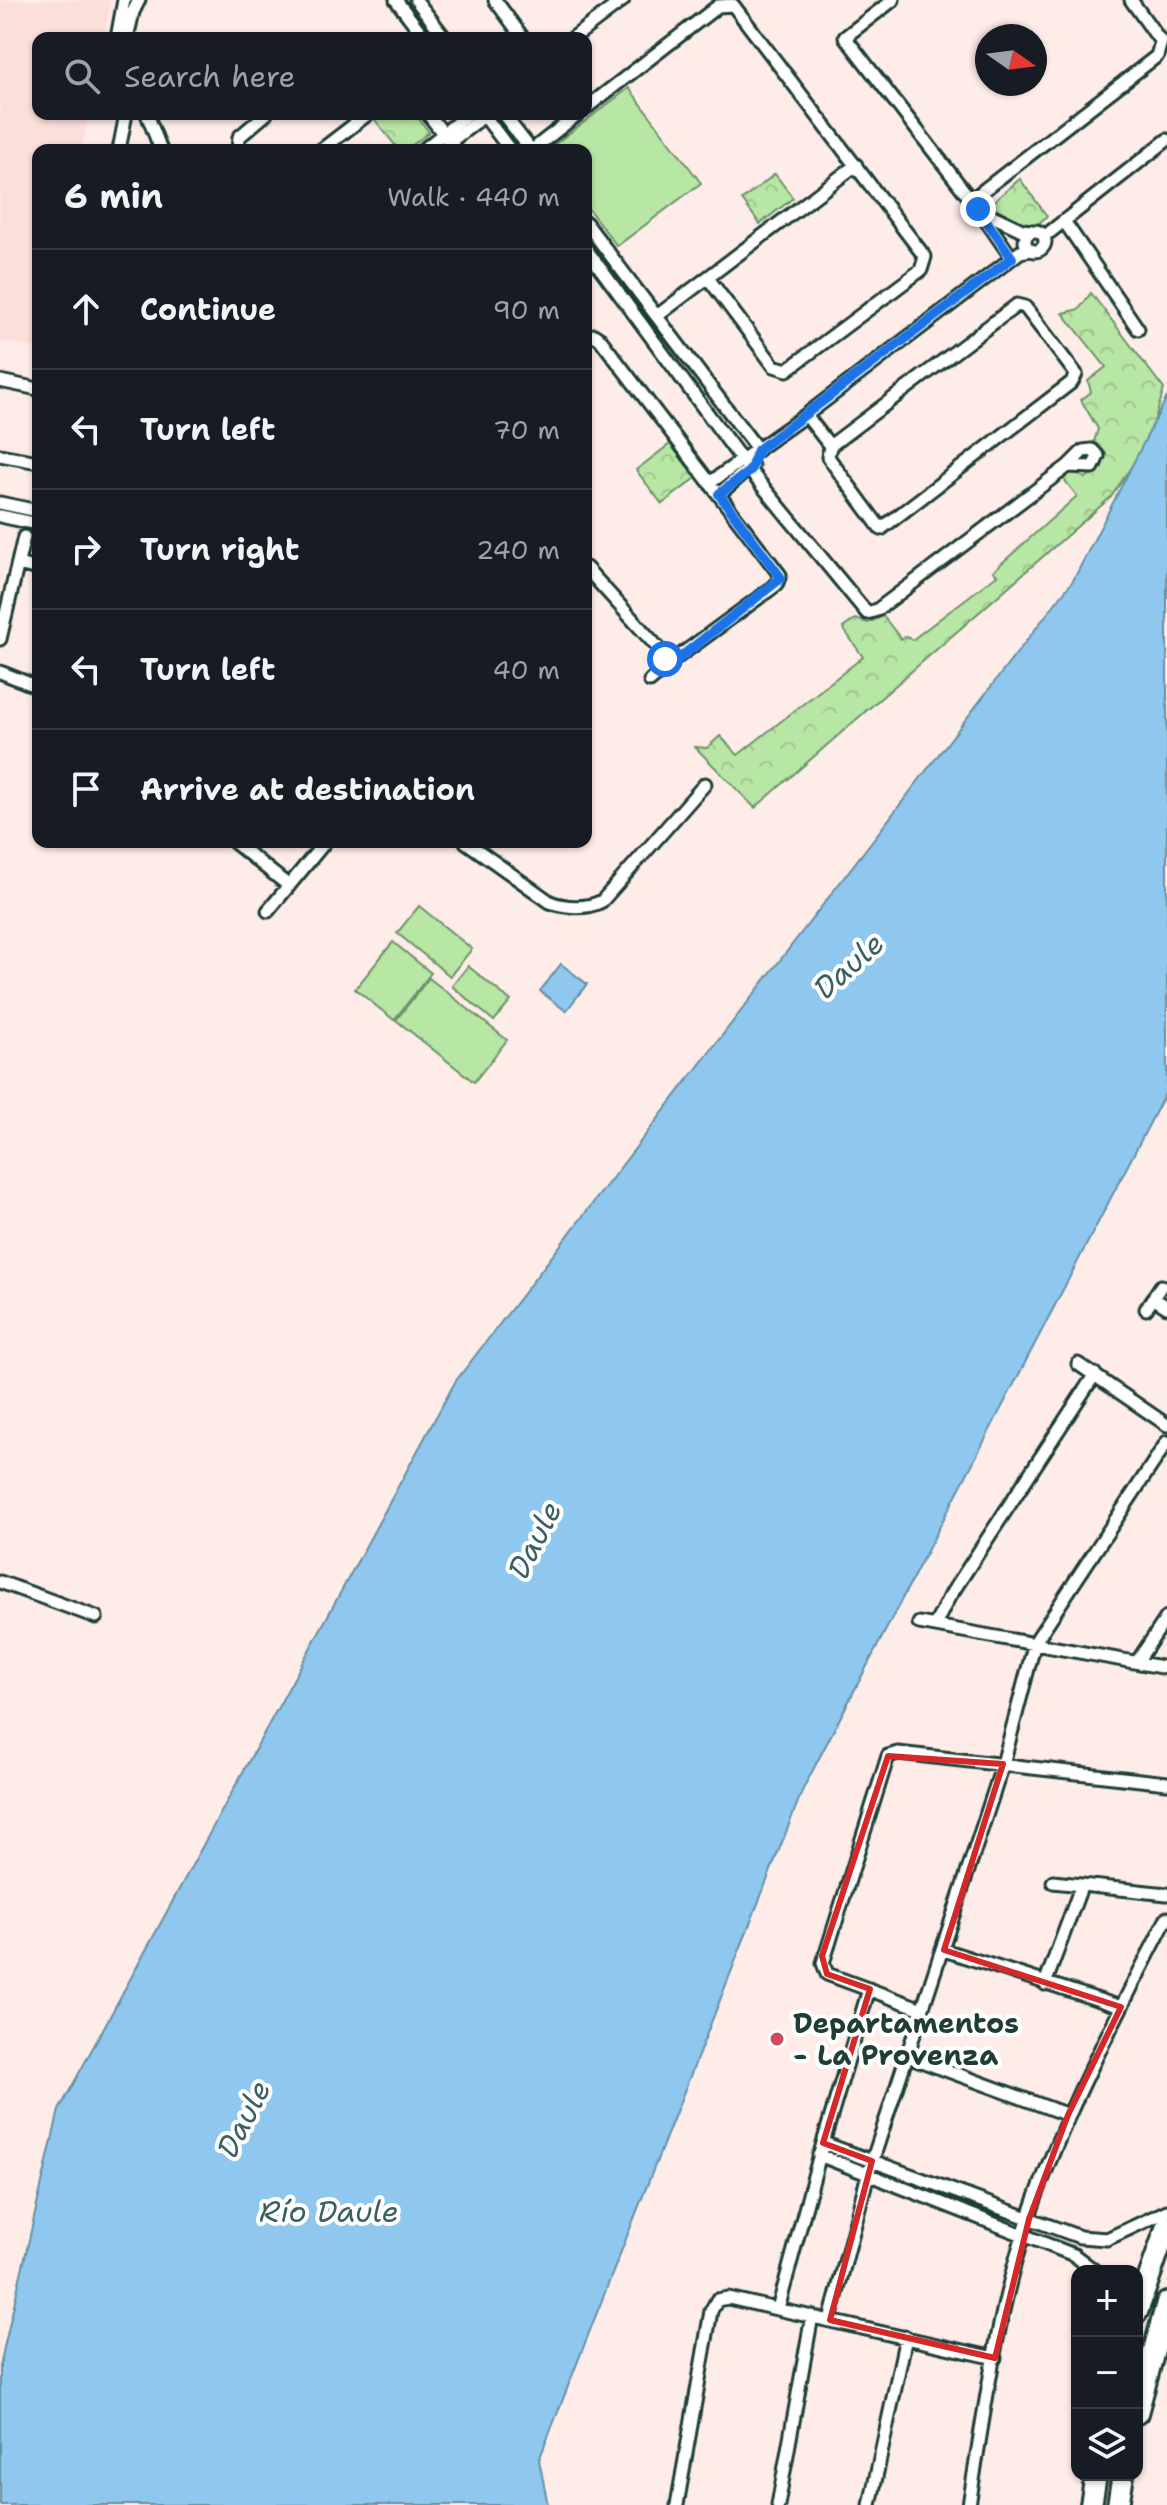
<!DOCTYPE html>
<html lang="en">
<head>
<meta charset="utf-8">
<style>
	:root { --surface:#171b24; --page:#242831; --text:#f1f3f6; --muted:#9ea1a6; --line:#363941 }
	body { margin:0; font-family:"Shantell Sans",sans-serif; background:var(--page); color:var(--text) }
	.controls { position:absolute; right:24px; bottom:24px; display:grid; overflow:hidden; border-radius:16px; box-shadow:0 2px 6px #0004 }
	.controls button { width:72px; height:72px; display:grid; place-items:center; padding:0; border:0; border-bottom:2px solid var(--line); background:var(--surface); color:var(--text); font:40px sans-serif }
	.compass { position:absolute; left:975px; top:24px; width:72px; height:72px; border-radius:50%; background:var(--surface); box-shadow:0 2px 6px #0004; rotate:104deg }
	.stop { position:absolute; width:24px; height:24px; margin:-18px; border:6px solid #1a73e8; border-radius:50%; background:#fff }
	.stop.end { background:#1a73e8; border-color:#fff; box-shadow:0 2px 8px #0008 }
	.list { margin:0; padding:0; list-style:none }
	h2 { display:flex; justify-content:space-between; align-items:center; height:104px; margin:0; padding:0 32px; font-size:34px }
	h2 small { font-size:26px; font-weight:400; color:var(--muted) }
	.list li { display:grid; grid-template-columns:52px 1fr auto; gap:24px; align-items:center; box-sizing:border-box; height:120px; padding:0 32px; border-top:2px solid var(--line) }
	.list b { display:block; font-size:30px; white-space:nowrap }
	.list em { font-size:26px; font-style:normal; color:var(--muted) }
	.icon { flex:none; width:44px; height:44px; fill:none; stroke:currentColor; stroke-width:2; stroke-linecap:round; stroke-linejoin:round }
	.map { position:relative; flex:none; width:1167px; height:2505px; overflow:hidden }
	.search { position:absolute; background:var(--surface); box-shadow:0 2px 6px #0004; left:32px; top:32px; width:560px; height:88px; display:flex; align-items:center; gap:20px; box-sizing:border-box; padding:0 28px; border-radius:16px; color:var(--muted); font-size:30px }
	.panel { position:absolute; background:var(--surface); box-shadow:0 2px 6px #0004; left:32px; top:144px; width:560px; height:704px; border-radius:16px }
	.map>svg:first-child { display:block }
	.built { fill:#fddfd9 }
	.park { fill:url(#park-crowns); stroke:#6c926c; stroke-width:2 }
	.pitch { fill:#b8e6a4; stroke:#6c926c; stroke-width:2 }
	.water { fill:#90c7ee; stroke:#6390a4; stroke-width:2 }
	.lines { fill:none; stroke-linecap:round; stroke-linejoin:round }
	.street-casing { stroke:#1f3d34; stroke-width:17 }
	.highway-casing { stroke:#1f3d34; stroke-width:26 }
	.street { stroke:#fff; stroke-width:11 }
	.highway { stroke:#fff; stroke-width:20 }
	.route { stroke:#1a73e8; stroke-width:10 }
	.marked { fill:none; stroke:#d62828; stroke-width:6; stroke-linejoin:round }
	.poi-dot { fill:#d1495b; stroke:#fff; stroke-width:3 }
	.labels { text-anchor:middle; stroke-width:8; stroke-linejoin:round; paint-order:stroke }
	.poi-label { font-size:28px; font-weight:bold; fill:#1f3d34; stroke:#fff; text-anchor:start }
	.water-label { font-size:30px; font-style:italic; fill:#3b6062; stroke:#fff }
</style>
</head>
<body>
<div class="map">
<svg width="1167" height="2505" viewBox="0 0 1167 2505">
	<defs>
		<pattern id="park-crowns" width="20" height="18" patternUnits="userSpaceOnUse" patternTransform="scale(2)"><rect width="20" height="18" fill="#b8e6a4"/><path d="M2 6a3 3 0 1 1 6 0M12 15a3 3 0 1 1 6 0" fill="none" stroke="#9ec68e"/></pattern>
	</defs>
	<rect width="100%" height="100%" fill="#feece9"/>
	<filter id="ink" filterUnits="userSpaceOnUse"><feTurbulence type="fractalNoise" baseFrequency=".0125" numOctaves="2"/><feDisplacementMap in="SourceGraphic" scale="16" xChannelSelector="R" yChannelSelector="G"/><feConvolveMatrix kernelMatrix="1 2 1 2 8 2 1 2 1" color-interpolation-filters="sRGB"/></filter>
	<g filter="url(#ink)">
		<path class="built" d="M0 0H111L104 38H38V114H89L81 150H38V348L0 341Z"/>
		<path class="park" d="M382 114H415L429 132 406 150H399L375 120Z
			M775 174 793 198 760 224 742 200Z
			M1020 179 1047 216 1037 225H1027L993 207 996 199Z
			M1091 293 1164 389 1148 442 1111 497 755 808 695 747 707 748 720 736 738 755 863 657 843 628 855 619 868 623 883 616 901 639 906 636 912 640 997 575 993 571 1077 496 1063 478 1074 471 1085 478 1102 468 1103 451 1094 442 1098 429 1081 400 1091 392 1088 381 1106 367 1063 313 1079 309Z
			M670 444 696 478 662 504 636 470Z"/>
		<path class="pitch" d="M629 88 701 183 617 246 586 206V150H547Z
			M419 906 472 949 450 976 397 933Z
			M393 942 431 973 394 1020 355 989Z
			M468 966 511 1001 494 1021 452 986Z
			M429 978 507 1040 474 1082 396 1020Z"/>
		<path class="water" d="M1167 397V1090L803 1789 539 2460 548 2505H0V2365L59 2110 455 1382 1074 579Z
			M561 964 587 984 566 1011 540 991Z"/>
		<g class="lines">
			<defs>
				<path id="street" d="M396 0 425 38
					M416 0 445 38
					M495 0 523 38
					M893 0 845 37 978 209 1012 258
					M117 38 124 0
					M127 38 133 12 139 0
					M573 38 623 0
					M586 108 718 6 733 5 925 257 921 270 787 370 774 366 708 278
					M147 114 161 150
					M428 114 456 150
					M483 114 510 150
					M503 114 531 150
					M450 142 484 116
					M119 150 126 114
					M238 150 239 137 266 114
					M321 150 368 114
					M423 150 468 114
					M532 150 578 114
					M971 200 1157 56 1161 42 1131 0
					M978 209 1022 230 1032 231
					M1064 221 1138 329
					M586 223 758 450
					M1025 241a10 10 0 1 1 20 0a10 10 0 1 1-20 0Z
					M1050 232 1167 140
					M586 249 750 471 867 613 877 610 1068 466
					M657 316 856 165
					M586 338 594 335 600 339 780 575 776 585 671 662 650 681
					M0 381 38 389
					M806 415 830 446 828 457 881 529 1072 382 1076 374 1025 307 1017 305 830 446
					M1092 450 1098 456 1093 467 1068 466 1083 451Z
					M0 455 38 462
					M711 482 806 415 1020 252 1031 250
					M719 494 752 466
					M0 503 38 511
					M0 516 38 524
					M18 564 38 569
					M586 568 671 662
					M0 639 24 537
					M0 672 38 687
					M234 842 289 886
					M466 842 550 902C565 908 588 909 602 901L705 784
					M268 911 325 842
					M1153 1298 1167 1307
					M1146 1309 1161 1286
					M1078 1364 1167 1425
					M0 1582 96 1617
					M919 1623 1167 1668
					M935 1625 948 1599 1095 1374
					M1137 1662 1167 1617
					M1053 1882 1167 1894
					M944 1950 1121 2007
					M1045 1984 1081 1887
					M922 2009 827 1974 823 1963 888 1756 898 1753 1167 1783
					M905 2055 1068 2115
					M823 2143 869 1989
					M819 2155 1074 2255 1095 2271
					M778 2309 823 2143 1080 2237 1107 2239 1167 2211
					M830 2320 868 2174 1003 1764 1035 1642 1167 1442
					M677 2505 711 2311 717 2300 728 2298 995 2358
					M778 2505 812 2316
					M870 2505 906 2337
					M969 2505C984 2414 996 2320 1024 2232 1059 2122 1115 2020 1167 1918"/>
				<path id="highway" d="M1137 2312 1167 2226
					M1137 2413 1167 2303
					M1091 2505 1096 2475
					M1118 2505 1123 2475"/>
			</defs>
			<use href="#street" class="street-casing"/>
			<use href="#highway" class="highway-casing"/>
			<use href="#street" class="street"/>
			<use href="#highway" class="highway"/>
		</g>
	</g>
	<g class="lines" filter="url(#ink)">
		<path class="route" d="M665 659 677 660 781 578 719 494 750 471 758 450 1012 258 978 209"/>
	</g>
	<path class="marked" d="M888 1756 1003 1764 944 1950 1121 2007 1068 2115 1029 2219 995 2358 830 2320 872 2161 823 2143 870 1989 827 1974 822 1956Z"/>
	<circle class="poi-dot" cx="777" cy="2039" r="8"/>
	<g class="labels">
		<g class="poi-label">
			<text x="793" y="2033">Departamentos<tspan x="793" dy="32">- La Provenza</tspan></text>
		</g>
		<g class="water-label">
			<text transform="translate(849 966) rotate(-42)" y="10">Daule</text>
			<text transform="translate(535 1540) rotate(-63)" y="10">Daule</text>
			<text transform="translate(244 2119) rotate(-63)" y="10">Daule</text>
			<text x="329" y="2222">Río Daule</text>
		</g>
	</g>
</svg>
<div class="controls">
<button>+</button>
<button>−</button>
<button><svg class="icon" aria-label="layers" viewBox="0 0 24 24"><path d="M12 4l9 5-9 5-9-5zM3 14l9 5 9-5"/></svg></button>
</div>
<svg class="compass" viewBox="-18 -18 36 36"><path d="M0-13l5 13h-10z" fill="#e53935"/><path d="M0 13l5-13h-10z" fill="#9ea1a6"/></svg>
<div class="stop" style="left:665px;top:659px"></div>
<div class="stop end" style="left:978px;top:209px"></div>
<div class="search"><svg class="icon" aria-label="search" viewBox="0 0 24 24"><circle cx="10" cy="10" r="6"/><path d="M15 15l6 6"/></svg>Search here</div>
<section class="panel">
<h2>6 min<small>Walk · 440 m</small></h2>
<ul class="list">
<li><svg class="icon" aria-label="ahead" viewBox="0 0 24 24"><path d="M12 20V5M6 11l6-6 6 6"/></svg><div><b>Continue</b></div><em>90 m</em></li>
<li><svg class="icon" aria-label="left" viewBox="0 0 24 24"><path d="M17 20v-9H6M10 6l-5 5 5 5"/></svg><div><b>Turn left</b></div><em>70 m</em></li>
<li><svg class="icon" aria-label="right" viewBox="0 0 24 24"><path d="M7 20v-9h11M14 6l5 5-5 5"/></svg><div><b>Turn right</b></div><em>240 m</em></li>
<li><svg class="icon" aria-label="left" viewBox="0 0 24 24"><path d="M17 20v-9H6M10 6l-5 5 5 5"/></svg><div><b>Turn left</b></div><em>40 m</em></li>
<li><svg class="icon" aria-label="arrive" viewBox="0 0 24 24"><path d="M6 21V4h12l-3 4 3 4H6"/></svg><div><b>Arrive at destination</b></div></li>
</ul>
</section>
</div>
</body>
</html>
